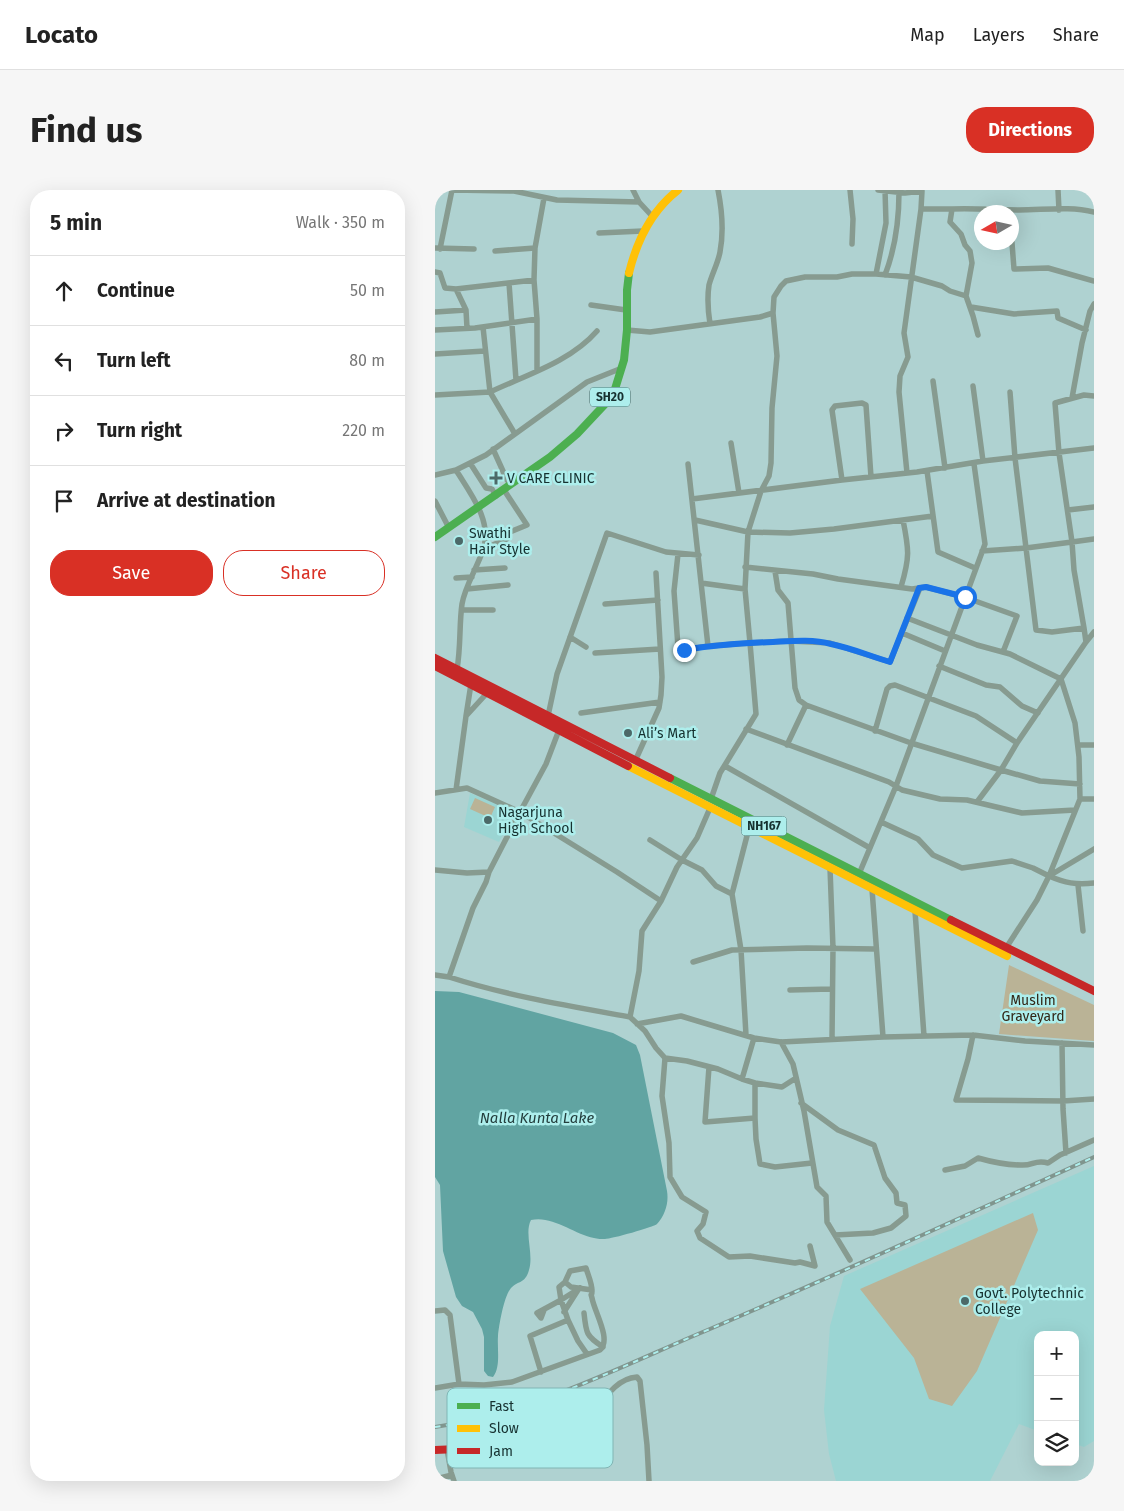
<!DOCTYPE html>
<html lang="en">
<head>
<meta charset="utf-8">
<style>
	:root { --surface:#fff; --page:#f6f6f6; --text:#222; --muted:#767676; --line:#e0e0e0; --accent:#d93025 }
	body { margin:0; font-family:"Fira Sans",sans-serif; background:var(--page); color:var(--text) }
	.controls { position:absolute; right:15px; bottom:15px; display:grid; overflow:hidden; border-radius:10px; box-shadow:0 5px 20px #0002 }
	.controls button { width:45px; height:45px; display:grid; place-items:center; padding:0; border:0; border-bottom:1px solid var(--line); background:var(--surface); color:var(--text); font:25px sans-serif }
	.compass { position:absolute; left:539px; top:15px; width:45px; height:45px; border-radius:50%; background:var(--surface); box-shadow:0 5px 20px #0002; rotate:261deg }
	.stop { position:absolute; width:15px; height:15px; margin:-11px; border:4px solid #1a73e8; border-radius:50%; background:#fff }
	.stop.end { background:#1a73e8; border-color:#fff; box-shadow:0 1px 5px #0008 }
	.list { margin:0; padding:0; list-style:none }
	h2 { display:flex; justify-content:space-between; align-items:center; height:65px; margin:0; padding:0 20px; font-size:21px }
	h2 small { font-size:16px; font-weight:400; color:var(--muted) }
	.list li { display:grid; grid-template-columns:32px 1fr auto; gap:15px; align-items:center; box-sizing:border-box; height:70px; padding:0 20px; border-top:1px solid var(--line) }
	.list b { display:block; font-size:19px; white-space:nowrap }
	.list em { font-size:16px; font-style:normal; color:var(--muted) }
	.actions { display:flex; gap:10px; padding:15px 20px }
	.actions a { flex:1; padding:11px 0; border:1px solid var(--accent); border-radius:20px; text-align:center; font-size:18px; color:var(--accent) }
	.actions .main { background:var(--accent); color:#fff }
	.icon { flex:none; width:28px; height:28px; fill:none; stroke:currentColor; stroke-width:2; stroke-linecap:round; stroke-linejoin:round }
	.map { position:relative; flex:none; width:659px; height:1291px; overflow:hidden; border-radius:20px }
	header { display:flex; align-items:center; gap:30px; box-sizing:border-box; height:70px; padding:0 25px; background:var(--surface); border-bottom:1px solid var(--line) }
	header strong { font-size:24px }
	nav { display:flex; gap:28px; margin-inline-start:auto; font-size:18px }
	.intro { display:flex; align-items:center; justify-content:space-between; box-sizing:border-box; height:120px; padding:0 30px }
	h1 { margin:0; font-size:35px }
	.button { padding:12px 22px; border-radius:20px; background:var(--accent); color:#fff; font-size:18px; font-weight:700 }
	main { display:flex; gap:30px; padding:0 30px }
	aside { flex:1; background:var(--surface); border-radius:20px; box-shadow:0 5px 20px #0002 }
	.map>svg:first-child { display:block }
	.built { fill:#9bd5d3 }
	.green { fill:#bab396 }
	.water { fill:#61a4a2 }
	.lines { fill:none; stroke-linecap:round; stroke-linejoin:round }
	.street { stroke:#879b90; stroke-width:5.5 }
	.fast { stroke:#4caf50; stroke-width:8 }
	.slow { stroke:#ffc107; stroke-width:8 }
	.jam { stroke:#c62828; stroke-width:8 }
	.rail-casing { stroke:#80958e; stroke-width:4 }
	.rail { stroke:#adeeec; stroke-width:2; stroke-dasharray:5.5; stroke-linecap:butt }
	.route { stroke:#1a73e8; stroke-width:6 }
	.poi-dot { fill:#4c6968; stroke:#adeeec; stroke-width:2 }
	.labels { text-anchor:middle; stroke-width:5; stroke-linejoin:round; paint-order:stroke }
	.shield { fill:#adeeec; stroke:#436a68; stroke-width:1 }
	.shield-label { font-size:12px; font-weight:bold; fill:#163130 }
	.poi-label { font-size:14px; fill:#163130; stroke:#adeeec; text-anchor:start }
	.park-label { font-size:14px; fill:#332717; stroke:#adeeec }
	.water-label { font-size:15px; font-style:italic; fill:#243e3d; stroke:#adeeec }
	.key { fill:#adeeec; stroke:#80b5b4; stroke-width:1 }
	.key-label { font-size:14px; fill:#163130 }
</style>
</head>
<body>
<header>
<strong>Locato</strong>
<nav><a>Map</a><a>Layers</a><a>Share</a></nav>
</header>
<div class="intro"><h1>Find us</h1><a class="button">Directions</a></div>
<main>
<aside>
<h2>5 min<small>Walk · 350 m</small></h2>
<ul class="list">
<li><svg class="icon" aria-label="ahead" viewBox="0 0 24 24"><path d="M12 20V5M6 11l6-6 6 6"/></svg><div><b>Continue</b></div><em>50 m</em></li>
<li><svg class="icon" aria-label="left" viewBox="0 0 24 24"><path d="M17 20v-9H6M10 6l-5 5 5 5"/></svg><div><b>Turn left</b></div><em>80 m</em></li>
<li><svg class="icon" aria-label="right" viewBox="0 0 24 24"><path d="M7 20v-9h11M14 6l5 5-5 5"/></svg><div><b>Turn right</b></div><em>220 m</em></li>
<li><svg class="icon" aria-label="arrive" viewBox="0 0 24 24"><path d="M6 21V4h12l-3 4 3 4H6"/></svg><div><b>Arrive at destination</b></div></li>
</ul>
<div class="actions"><a class="main">Save</a><a>Share</a></div>
</aside>
<div class="map">
<svg width="659" height="1291" viewBox="0 0 659 1291">
	<rect width="100%" height="100%" fill="#afd2d1"/>
	<path class="built" d="M35 603 80 622 64 652 29 637Z
		M659 976V1251L649 1257 640 1254V1145H603V1241L584 1234 555 1291H401L394 1264 389 1220 395 1136 409 1086Z"/>
	<path class="green" d="M40 608 60 617 55 628 35 619Z
		M574 775 659 815V851L564 844Z
		M598 1023 603 1040 542 1181 517 1216 494 1209 479 1168 425 1099Z"/>
	<path class="water" d="M0 801 24 802 178 843 201 855 205 865 232 1001C234 1013 230 1025 222 1034 219 1037 176 1049 170 1049 167 1049 162 1049 159 1048 139 1044 117 1025 96 1030 89 1043 99 1064 94 1080 90 1094 84 1090 76 1098 69 1106 64 1135 63 1146 62 1159 66 1177 58 1187L53 1186 49 1181V1147L47 1139 38 1122 27 1116 21 1107 8 1061 5 995 0 987Z"/>
	<g class="lines">
		<path class="street" d="M17 0 79 1 122 10 204 12
			M198 0 204 12 217 26
			M415 0 418 29 417 54
			M443 0 470 3 487 1 486 19
			M623 0 624 20
			M517 19C540 18 562 20 584 20 609 20 635 16 659 22
			M576 40 579 79 613 78 659 91
			M164 43 208 41
			M0 58 39 59
			M5 59 17 0
			M60 61 100 58
			M0 82 5 83 10 98 21 99 99 90 100 58 109 8
			M441 84 451 33 450 0
			M450 85C460 59 464 30 464 2
			M74 93 81 190
			M156 115 191 120
			M536 117 579 124 622 121 623 128 651 140
			M31 120 32 138
			M0 122 31 120 21 99
			M338 123 342 166 337 218 336 273 334 286 326 301 313 342 355 343 399 339 498 326
			M102 129V180
			M275 134C273 121 272 108 274 95 277 84 283 73 285 62 289 41 287 20 283 0
			M0 140 40 138 102 129 99 90
			M192 140 215 142 325 127 338 123 339 107 346 96 351 91 370 87H402L417 84H441L476 87 507 96 515 101 531 106 538 126 543 145
			M0 164 50 161
			M498 191 510 278
			M538 196 548 271
			M0 205 55 202 48 137
			M659 206 649 205 620 213 624 263 637 352 659 349
			M637 208 647 153 655 121 659 114
			M80 244 55 202C91 185 135 172 162 141
			M296 253 304 303
			M58 259 72 290 77 294
			M35 273 51 298 57 299 61 306
			M253 274 273 456 315 453 321 524 285 583 276 609
			M21 280C35 303 58 331 48 360 42 378 30 396 27 414 24 435 26 457 22 479
			M492 281 503 362 540 378
			M472 283 464 202 465 186 473 167 469 143 486 19H517L515 32 526 44 530 55 535 61 537 73 531 106
			M0 285 21 280 51 265 152 192 187 178
			M407 290 397 220 400 216 427 213 431 215 436 287
			M257 309 407 290 482 282 548 271 659 258
			M0 311 14 338
			M633 320 659 317
			M260 330 313 342 310 399 315 453 355 451 395 453 455 472 485 398
			M48 359 72 349 70 344 92 335 69 300
			M547 361 591 358 580 268 575 202
			M243 364 239 401 243 457 249 460 273 456
			M310 377 378 384 403 389 477 399 491 397 529 407 582 426 568 462
			M39 380 70 378
			M340 381 343 400 353 413 360 498 364 510 371 515
			M21 388 37 387
			M266 393 310 399
			M466 397C475 367 474 360 468 330
			M32 399 73 395
			M170 414 223 410
			M27 420H58
			M467 443 510 461
			M135 447 151 457
			M651 452 659 442
			M160 463 225 459
			M504 476 551 495 565 497 587 516 603 523
			M146 523 225 512
			M31 526 36 494
			M113 526 122 484 172 343 231 362 264 365
			M311 539 454 592 467 600 505 609 532 610 587 623 640 620
			M440 541 452 499 455 496 460 495 541 526 582 553
			M352 555 371 515 476 553 566 580 605 591 645 594
			M643 555H659
			M201 569 224 518 226 505 227 487 221 383
			M290 576 435 658
			M21 600 31 526 53 502
			M0 603 32 598 85 622 111 574 124 540
			M645 609H659
			M542 612 566 580 582 553 651 452 649 438 617 442 601 440 591 358 637 352 639 380 649 438
			M446 632 483 649 498 665 527 678 577 671 598 678 614 686 645 609 644 567 640 533 626 489 575 464 542 455 472 428
			M215 650 247 670 267 680 281 696 297 704
			M395 678 398 758 397 849
			M0 680 32 683 54 682 51 692 38 718 14 787 0 785
			M54 682 85 622 182 682 226 711
			M424 684 461 596 550 354 539 274
			M614 686C630 693 641 695 659 693
			M643 695 648 741
			M437 699 448 847
			M480 721 489 846
			M571 758 602 710 614 686 659 659
			M258 772 297 760 372 758 440 759
			M14 787C73 806 134 816 195 827L204 781 207 741 226 711 242 677 262 648 275 618
			M355 800 397 799
			M195 827 210 841 221 858 230 868 252 871 283 879 307 889 319 848
			M202 834 246 826 319 848 346 852 448 847 538 845 590 851 659 855
			M311 845 306 760 297 704 314 638
			M538 845 533 869 521 910 628 911 659 909
			M346 852 358 874 369 921 382 997 391 1006 392 1032 415 1070
			M627 853 628 919 631 963
			M230 868 227 906 234 953 235 987 247 1007 271 1022 268 1034 262 1041 265 1048 294 1067 315 1066 360 1073 365 1072 380 1076 375 1056
			M274 877 270 932 320 928 321 949 325 974 340 977 377 973
			M307 889 320 893V928
			M320 893 347 897 361 888
			M366 913 403 940 439 955 450 988 461 1003 462 1013 470 1015 471 1026 456 1038 438 1043 400 1045
			M510 980 530 976 543 968C557 972 571 975 586 975 598 976 600 969 613 973L625 965 659 950
			M130 1092 136 1097 157 1100
			M109 1120 106 1128 102 1123 126 1110 133 1130
			M0 1121 10 1120 15 1125 24 1194
			M129 1122 143 1100
			M149 1123C151 1143 151 1146 168 1157
			M106 1182 95 1146 133 1130 143 1151 152 1164
			M0 1198 24 1194 49 1195 77 1192 165 1160C177 1150 159 1121 157 1108 155 1101 157 1108 157 1101 157 1093 153 1085 151 1078L135 1081 130 1092 124 1097 126 1110 145 1098
			M150 1234C166 1218 176 1189 202 1187L205 1191 212 1255 214 1291
			M12 1259 16 1282 19 1291
			M0 1289 17 1285"/>
		<path class="fast" d="M0 347 115 267 142 244 172 212 180 199 189 170 192 140V100L194 83
			M235 588 516 730"/>
		<path class="slow" d="M194 83C202 50 216 21 243 0
			M193 576 572 766"/>
		<path class="jam" d="M0 468 235 588
			M0 476 193 576
			M516 730 659 801
			M0 1260C52 1258 101 1254 150 1234"/>
		<defs>
			<path id="rail" d="M0 1237C90 1224 173 1183 256 1147 391 1090 525 1028 659 967"/>
		</defs>
		<use href="#rail" class="rail-casing"/>
		<use href="#rail" class="rail"/>
	</g>
	<g class="lines">
		<path class="route" d="M249 460C278 455 308 453 338 452 357 451 377 449 396 454 416 458 435 466 455 472L484 398 491 397 530 407"/>
	</g>
	<g class="poi-dot">
		<path d="M58.5 280.5h5v5h5v5h-5v5h-5v-5h-5v-5h5z"/>
		<circle cx="24" cy="351" r="5"/>
		<circle cx="193" cy="543" r="5"/>
		<circle cx="53" cy="630" r="5"/>
		<circle cx="530" cy="1111" r="5"/>
	</g>
	<g class="labels">
		<g class="shield">
			<rect x="155" y="197.5" width="40" height="19" rx="4"/>
			<rect x="306.5" y="626.5" width="45" height="19" rx="4"/>
		</g>
		<g class="shield-label">
			<text x="175" y="211">SH20</text>
			<text x="329" y="640">NH167</text>
		</g>
		<g class="poi-label">
			<text x="72" y="293">V CARE CLINIC</text>
			<text x="34" y="348">Swathi<tspan x="34" dy="16">Hair Style</tspan></text>
			<text x="203" y="548">Ali’s Mart</text>
			<text x="63" y="627">Nagarjuna<tspan x="63" dy="16">High School</tspan></text>
			<text x="540" y="1108">Govt. Polytechnic<tspan x="540" dy="16">College</tspan></text>
		</g>
		<g class="park-label">
			<text x="598" y="815">Muslim<tspan x="598" dy="16">Graveyard</tspan></text>
		</g>
		<g class="water-label">
			<text x="102" y="933">Nalla Kunta Lake</text>
		</g>
	</g>
	<rect x="12" y="1198" width="166" height="80" rx="8" class="key"/>
	<rect x="22" y="1213" width="23" height="6" fill="#4caf50"/>
	<rect x="22" y="1235" width="23" height="7" fill="#ffc107"/>
	<rect x="22" y="1258" width="23" height="6" fill="#c62828"/>
	<g class="key-label">
		<text x="54" y="1221">Fast</text>
		<text x="54" y="1243">Slow</text>
		<text x="54" y="1266">Jam</text>
	</g>
</svg>
<div class="controls">
<button>+</button>
<button>−</button>
<button><svg class="icon" aria-label="layers" viewBox="0 0 24 24"><path d="M12 4l9 5-9 5-9-5zM3 14l9 5 9-5"/></svg></button>
</div>
<svg class="compass" viewBox="-18 -18 36 36"><path d="M0-13l5 13h-10z" fill="#e53935"/><path d="M0 13l5-13h-10z" fill="#767676"/></svg>
<div class="stop" style="left:530px;top:407px"></div>
<div class="stop end" style="left:249px;top:460px"></div>
</div>
</main>
</body>
</html>
